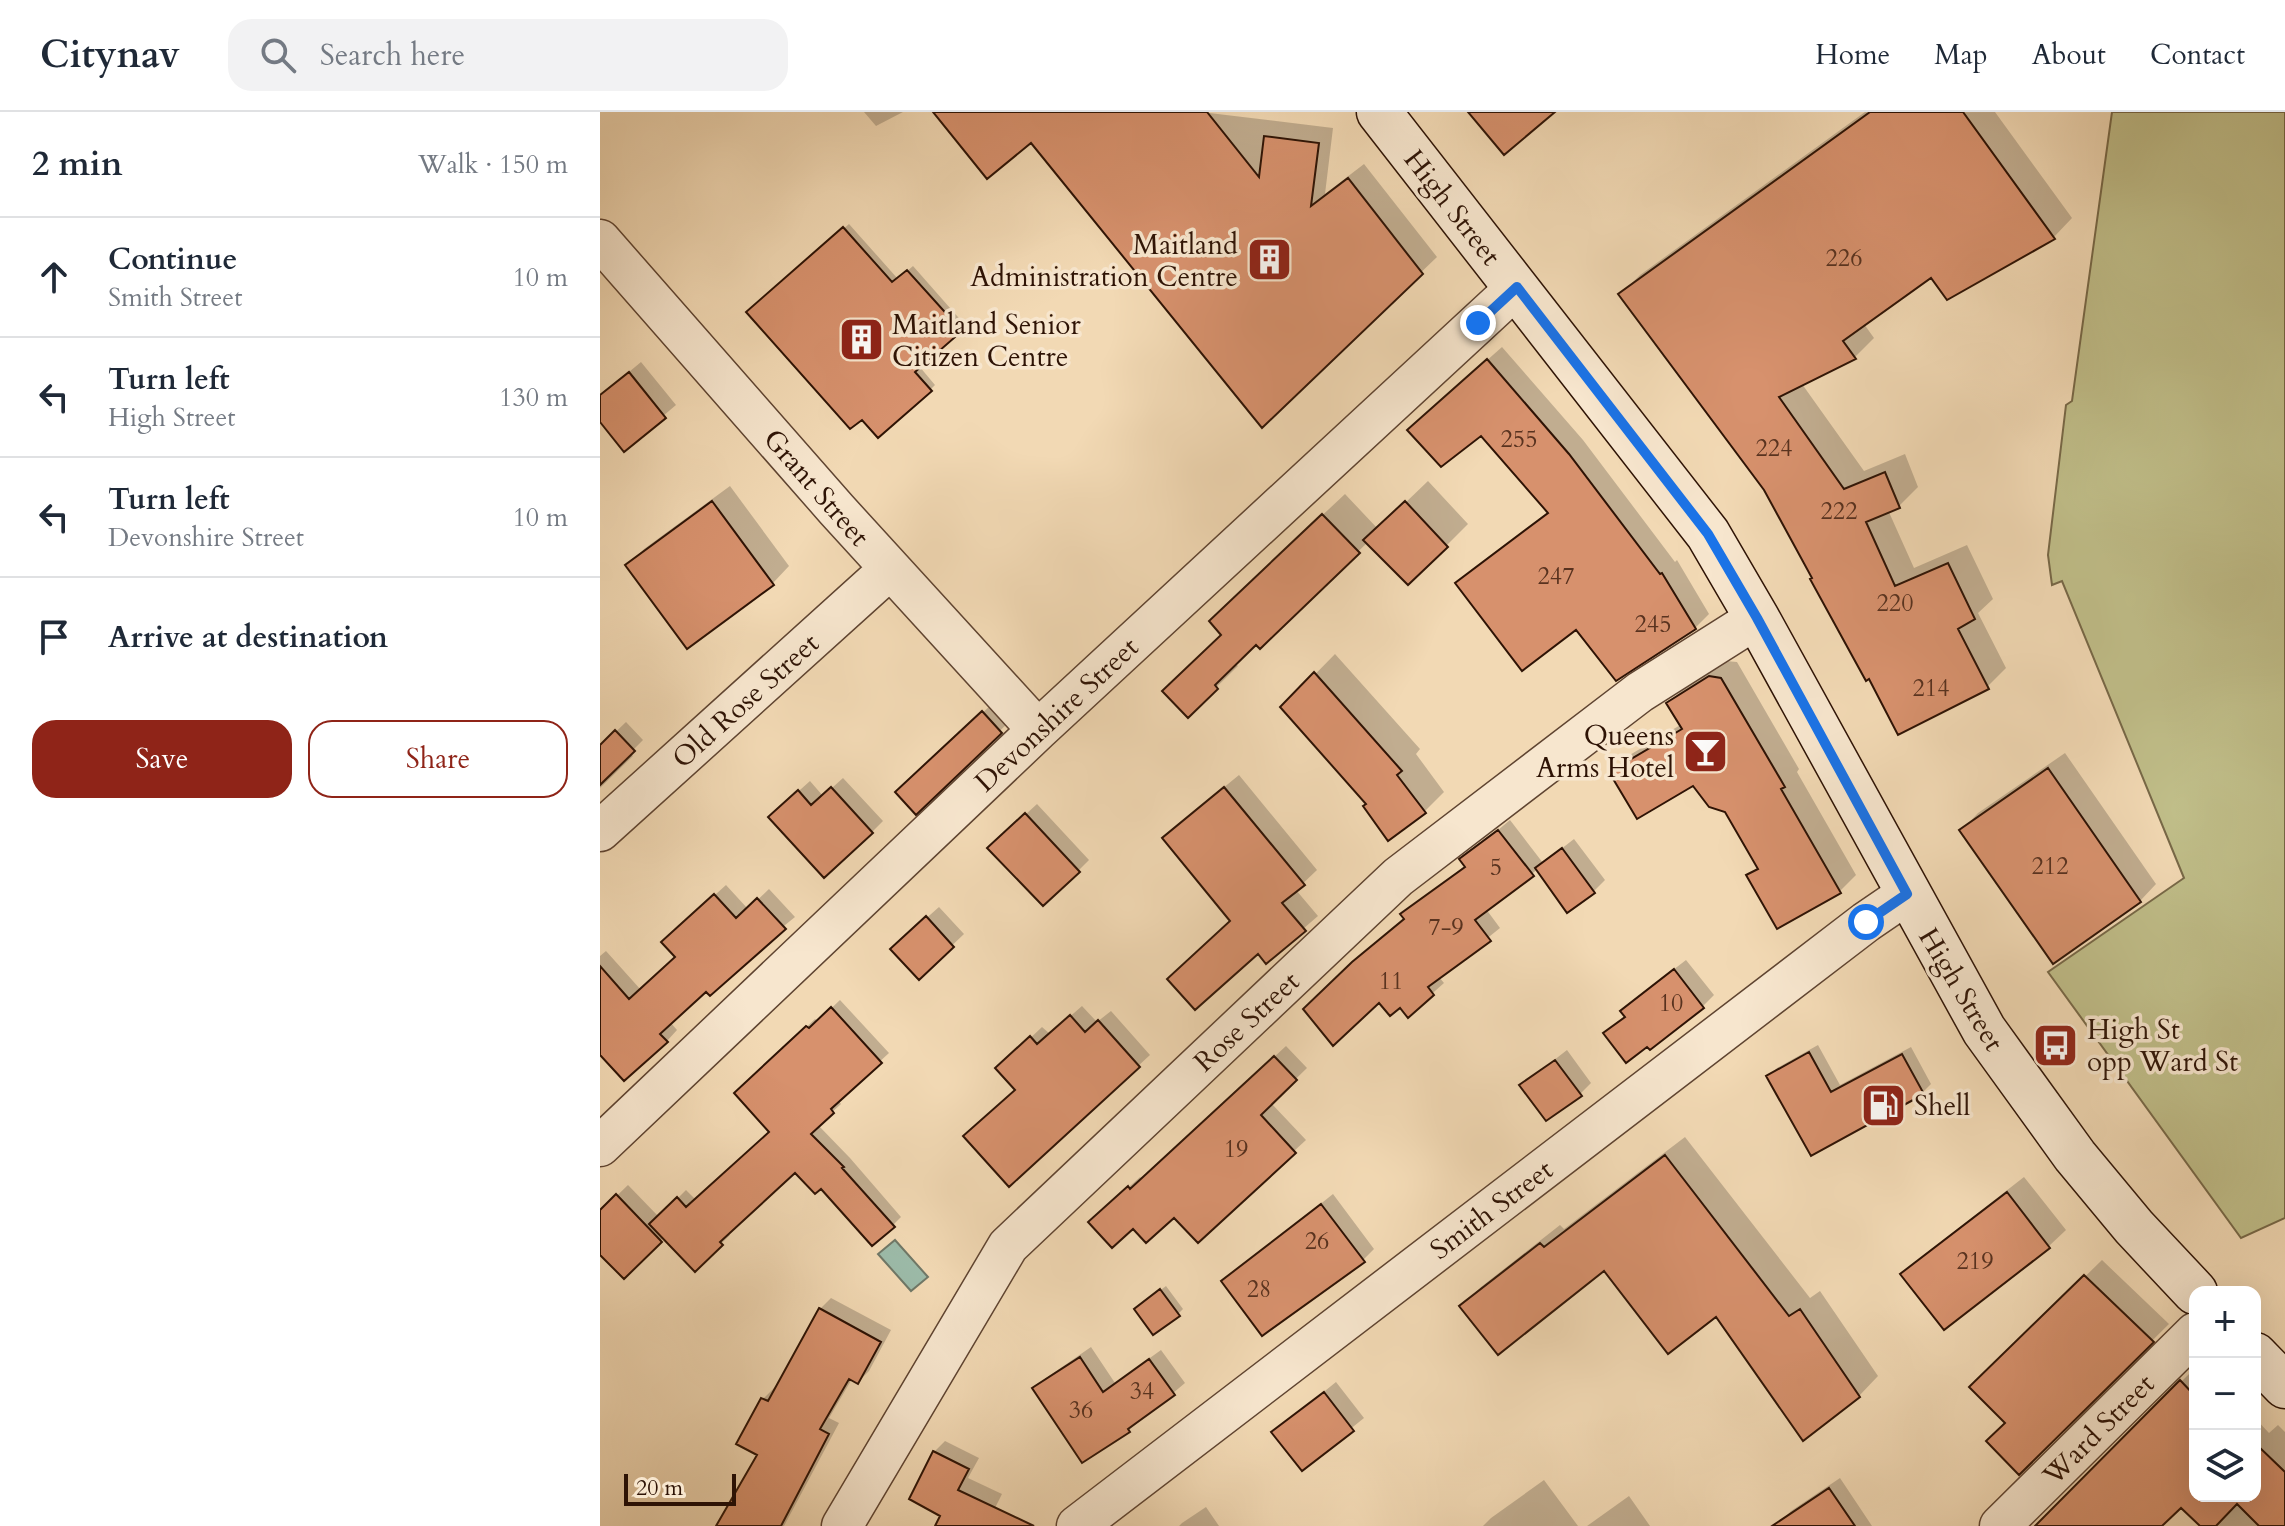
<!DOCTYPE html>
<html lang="en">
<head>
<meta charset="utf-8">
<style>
	:root { --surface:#fff; --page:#f2f2f3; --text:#1f2937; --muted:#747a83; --line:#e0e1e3; --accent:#8f2418 }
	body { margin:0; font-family:Cardo,serif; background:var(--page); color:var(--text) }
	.controls { position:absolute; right:24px; bottom:24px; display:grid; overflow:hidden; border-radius:16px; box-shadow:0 8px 32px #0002 }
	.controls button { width:72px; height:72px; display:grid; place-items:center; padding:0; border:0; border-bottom:2px solid var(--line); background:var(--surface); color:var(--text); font:40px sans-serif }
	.scale { position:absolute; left:24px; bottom:20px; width:112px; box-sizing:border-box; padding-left:8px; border:4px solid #2e1305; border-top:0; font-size:22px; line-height:28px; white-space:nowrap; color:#2e1305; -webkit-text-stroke:6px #f7e6ce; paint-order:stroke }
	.stop { position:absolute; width:24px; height:24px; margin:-18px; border:6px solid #1a73e8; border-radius:50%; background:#fff }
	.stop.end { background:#1a73e8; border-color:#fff; box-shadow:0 2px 8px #0008 }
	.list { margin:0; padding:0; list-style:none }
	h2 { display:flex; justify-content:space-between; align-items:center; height:104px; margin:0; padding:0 32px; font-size:34px }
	h2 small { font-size:26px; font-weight:400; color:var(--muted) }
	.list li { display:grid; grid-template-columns:52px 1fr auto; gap:24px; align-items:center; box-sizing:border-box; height:120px; padding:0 32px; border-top:2px solid var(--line) }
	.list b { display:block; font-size:30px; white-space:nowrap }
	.list p { margin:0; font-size:26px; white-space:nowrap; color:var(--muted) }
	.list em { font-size:26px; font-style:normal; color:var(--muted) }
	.actions { display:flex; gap:16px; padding:24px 32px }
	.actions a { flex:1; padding:18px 0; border:2px solid var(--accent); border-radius:24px; text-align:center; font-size:28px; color:var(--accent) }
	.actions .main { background:var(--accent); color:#fff }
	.icon { flex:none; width:44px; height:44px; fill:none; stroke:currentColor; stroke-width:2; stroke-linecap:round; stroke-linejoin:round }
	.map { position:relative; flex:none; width:1685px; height:1414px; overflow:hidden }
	header { display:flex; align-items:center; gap:48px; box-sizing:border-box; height:112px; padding:0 40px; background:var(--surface); border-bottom:2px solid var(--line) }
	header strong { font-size:38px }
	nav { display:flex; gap:44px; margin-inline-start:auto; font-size:28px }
	.search { width:560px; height:72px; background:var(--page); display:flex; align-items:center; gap:20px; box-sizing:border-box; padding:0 28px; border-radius:24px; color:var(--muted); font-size:30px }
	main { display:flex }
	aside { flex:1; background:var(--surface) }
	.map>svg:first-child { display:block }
	.green { fill:#c0be89; stroke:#776847; stroke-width:2 }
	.water { fill:#9cbba9; stroke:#707867; stroke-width:2 }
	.shadow { fill:#0003 }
	.building { fill:#d7916d; stroke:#2e1305; stroke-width:2 }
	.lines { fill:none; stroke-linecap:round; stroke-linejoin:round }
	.minor-casing { stroke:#5f4431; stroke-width:43 }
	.secondary-casing { stroke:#2e1305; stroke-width:47 }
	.minor { stroke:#f7e6ce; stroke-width:40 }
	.secondary { stroke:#f7e6ce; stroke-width:44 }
	.route { stroke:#1a73e8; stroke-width:10 }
	.labels { text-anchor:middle; stroke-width:7; stroke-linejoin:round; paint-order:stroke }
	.number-label { font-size:24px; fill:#58321f }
	.street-label { font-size:28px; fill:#2e1305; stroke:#f7e6ce }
	.poi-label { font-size:28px; fill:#2e1305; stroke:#f7e6ce; text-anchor:start }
</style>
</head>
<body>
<header>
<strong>Citynav</strong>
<div class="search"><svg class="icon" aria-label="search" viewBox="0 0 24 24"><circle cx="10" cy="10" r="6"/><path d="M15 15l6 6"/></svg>Search here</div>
<nav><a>Home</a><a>Map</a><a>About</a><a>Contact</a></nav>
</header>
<main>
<aside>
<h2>2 min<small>Walk · 150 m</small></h2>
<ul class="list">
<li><svg class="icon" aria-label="ahead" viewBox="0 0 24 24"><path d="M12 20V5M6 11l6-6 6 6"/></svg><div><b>Continue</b><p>Smith Street</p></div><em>10 m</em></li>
<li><svg class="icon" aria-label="left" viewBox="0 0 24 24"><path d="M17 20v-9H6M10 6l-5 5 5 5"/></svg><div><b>Turn left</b><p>High Street</p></div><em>130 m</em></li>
<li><svg class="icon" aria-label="left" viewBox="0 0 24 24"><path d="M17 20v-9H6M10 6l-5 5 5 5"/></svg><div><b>Turn left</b><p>Devonshire Street</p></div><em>10 m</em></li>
<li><svg class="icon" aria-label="arrive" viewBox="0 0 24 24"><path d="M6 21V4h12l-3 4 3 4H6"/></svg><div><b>Arrive at destination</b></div></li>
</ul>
<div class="actions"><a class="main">Save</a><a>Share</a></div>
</aside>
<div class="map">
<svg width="1685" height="1414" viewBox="0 0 1685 1414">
	<rect width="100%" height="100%" fill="#f2d9b4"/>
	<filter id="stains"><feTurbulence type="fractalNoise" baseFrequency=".0025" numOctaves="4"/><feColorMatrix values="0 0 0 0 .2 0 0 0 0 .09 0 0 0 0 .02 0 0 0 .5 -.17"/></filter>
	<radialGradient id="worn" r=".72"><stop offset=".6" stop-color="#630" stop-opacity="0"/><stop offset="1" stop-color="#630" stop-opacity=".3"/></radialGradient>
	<path class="green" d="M1512 0H1685V1106L1641 1126 1448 860 1584 766 1462 469 1452 473 1448 443 1466 293 1472 289Z"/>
	<path class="water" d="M295 1128 328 1165 311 1179 278 1142Z"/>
	<path class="shadow" d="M264 0H303L276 14Z
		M336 0H601L733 16 725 82 764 52 837 145 662 313 431 28Z
		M1265 0H1395L1472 106 1453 126 1332 163 1264 212 1274 226 1255 245 1202 272 1264 359 1305 342 1318 375 1299 394 1288 398 1314 456 1367 433 1393 487 1378 501 1406 556 1387 575 1166 377 1021 182 1040 163Z
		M249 112 298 167 313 154 365 213 319 254 335 273 330 278 262 305 154 196Z
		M902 235 983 328 1075 450 1077 448 1109 502 1095 516H976L858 471 872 457 949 399 881 321 824 304Z
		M41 250 76 293 24 337 0 307V284Z
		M828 369 868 412 846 434 768 430 660 534 656 530 635 551 638 554 588 603 624 522 632 488 745 382 778 417Z
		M130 374 189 454 173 471 87 534 28 454 44 437Z
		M735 542 820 637 816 642 844 680 824 700 769 691 683 595Z
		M1126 549 1137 550 1199 657 1197 660 1256 763 1240 779 1178 815 1149 764 1159 754 1126 698 1094 671 1012 660 1028 644 1082 612 1069 591 1085 575Z
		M393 591 410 609 316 700 308 671Z
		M26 610 43 628 30 641 33 644 0 676V632L1 634Z
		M1465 641 1556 772 1540 789 1362 718 1378 701Z
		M639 663 717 758 696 778 718 804 666 849 633 808 578 713Z
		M243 666 283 709 272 720 182 694 210 669 223 684Z
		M437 692 489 748 478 759 401 725Z
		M910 708 943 751 974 727 1005 768 994 779 938 757 886 797 900 816 839 865 844 871 808 903 806 806 803 802 866 753 862 748Z
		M126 773 148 797 169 777 195 805 106 877 70 910 77 918 67 929 0 940V844L6 839 41 878 77 844 75 819Z
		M339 795 364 822 319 865 304 826Z
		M1086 848 1114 883 1103 894 1050 935 1006 921 1026 903 1023 899 1034 888Z
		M240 888 289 941 238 988 241 992 218 1013 250 1046 301 1105 293 1113 195 1058 127 1121 130 1123 95 1157 64 1125 24 1164 0 1140V1100L28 1073 59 1105 86 1078 96 1088 171 1019 136 981 215 907 218 909Z
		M482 894 497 910 511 899 550 943 409 1073 417 977 409 946 442 915 450 922Z
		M1218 933 1240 973 1311 935 1331 972 1323 980 1212 1041 1169 964 1177 956Z
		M686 934 707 956 671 991 706 1028 598 1128 574 1103 533 1114 502 1099 540 1065 542 1067Z
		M967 938 991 971 980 982 922 973Z
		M1085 1025 1210 1186 1220 1179 1278 1264 1259 1284 1116 1202 1004 1156 862 1194 881 1175 960 1113 964 1117Z
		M1424 1065 1466 1118 1449 1134 1344 1215 1303 1162 1320 1146Z
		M733 1082 774 1137 763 1148 624 1169Z
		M1502 1148 1569 1212 1419 1360 1407 1311 1372 1275Z
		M566 1174 583 1197 578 1202 542 1192Z
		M231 1186 291 1218 269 1259 258 1270 252 1267 229 1306 239 1311 184 1414H118L160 1343 163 1287 174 1276 176 1277 220 1197Z
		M491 1235 515 1271 561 1238 585 1271 529 1318 435 1277 446 1266Z
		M1595 1256V1384H1655V1306L1669 1321 1678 1313 1685 1320V1414H1602L1581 1394 1560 1414H1437Z
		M736 1270 764 1306 702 1356 674 1320Z
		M345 1329 379 1346 368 1366 402 1382 386 1414H337L343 1403 334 1340Z
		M1240 1366 1272 1414H1183L1180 1410 1191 1399Z
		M944 1368 978 1414H883L891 1406Z
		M1029 1384 1050 1414H987Z
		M606 1395 619 1414H579L582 1411Z"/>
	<path class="building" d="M333 0H607L659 65 664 24 719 31 711 94 748 66 823 162 662 316 431 31 387 67Z
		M868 0H955L904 43Z
		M1270 0H1363L1455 127 1347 188 1331 166 1243 229 1256 247 1179 285 1244 377 1285 360 1300 396 1266 410 1295 474 1348 451 1375 507 1358 517 1389 577 1298 623 1269 567 1266 569 1210 467 1212 466 1164 378 1018 182Z
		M243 115 292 170 307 158 362 219 315 260 332 279 278 326 262 308 250 317 146 200Z
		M887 247 969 342 1060 462 1062 461 1096 517 1016 569 976 518 922 559 855 471 948 401 881 324 841 355 807 318Z
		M29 260 66 306 24 340 0 310V283Z
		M112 389 174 473 87 537 25 453Z
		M805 389 848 435 808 473 763 428Z
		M722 402 760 441 660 537 656 533 615 573 618 577 588 606 562 579 621 523 609 509Z
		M714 560 802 659 797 663 826 701 788 729 763 694 766 692 680 595Z
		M1109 564 1121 566 1185 675 1181 677 1241 781 1177 817 1146 763 1158 757 1125 700 1109 695 1093 674 1037 707 1009 660 1082 617 1066 591Z
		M382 599 402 621 316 703 295 680Z
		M15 618 35 639 0 673V633Z
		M1448 656 1541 790 1453 852 1359 718Z
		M231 675 273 721 224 766 168 705 198 678 211 693Z
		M624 675 705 773 682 791 706 819 666 852 658 842 595 898 567 867 630 809 562 726Z
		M425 701 480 760 443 794 387 736Z
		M898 718 934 764 875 808 891 829 828 875 834 883 808 906 800 896 790 904 779 891 733 934 703 897 752 850 804 807 800 802 865 755 859 747Z
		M962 736 995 781 967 801 935 756Z
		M114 782 136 806 157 786 186 817 110 884 106 880 60 922 68 930 24 969 0 943V854L29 887 75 845 61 830Z
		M326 804 354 835 319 868 290 837Z
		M1074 857 1104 896 1050 938 1047 935 1026 951 1003 921 1025 905 1020 899Z
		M231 895 282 951 231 997 234 1001 211 1022 244 1055 242 1056 295 1115 272 1134 221 1077 215 1082 195 1061 120 1130 123 1133 95 1160 49 1112 77 1085 86 1095 169 1020 134 981 206 914 209 916Z
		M470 903 485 920 498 908 540 955 409 1075 363 1024 415 978 395 956 430 924 437 932Z
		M1209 940 1231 980 1302 942 1324 982 1211 1044 1166 964Z
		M674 944 697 968 661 1003 696 1041 598 1131 574 1106 546 1131 533 1117 512 1136 488 1110 528 1074 530 1077Z
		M955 948 982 984 946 1009 919 973Z
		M1065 1043 1189 1204 1200 1197 1260 1285 1203 1329 1116 1205 1068 1242 1004 1159 898 1243 859 1194 940 1131 944 1135Z
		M1407 1080 1450 1136 1344 1218 1300 1162Z
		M16 1082 62 1130 24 1167 0 1143V1098Z
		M721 1092 765 1150 662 1224 621 1169Z
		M1484 1163 1554 1230 1419 1363 1386 1329 1405 1311 1369 1275Z
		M560 1177 580 1204 553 1223 534 1197Z
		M219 1196 281 1230 258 1272 249 1267 220 1317 229 1322 181 1414H116L157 1343 136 1332 161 1286 168 1289Z
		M480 1245 503 1280 549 1247 575 1283 528 1317 530 1320 482 1351 432 1276Z
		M1580 1268 1595 1284 1594 1384H1655V1331L1685 1360V1414H1659L1637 1392 1616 1414H1600L1581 1396 1562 1414H1435Z
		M724 1280 754 1319 702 1359 671 1320Z
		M333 1339 369 1357 358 1378 434 1414H335L340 1404 309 1387Z
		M1229 1376 1255 1414H1172Z"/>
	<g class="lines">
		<defs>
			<path id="minor" d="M0 128 237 398 438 618
				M0 719 290 457
				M0 1034 438 618 917 175
				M242 1414 408 1134 798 765 1040 580 1157 506
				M477 1414 1266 810 1307 782
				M1400 1414 1595 1221"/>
			<path id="secondary" d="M779 0 1108 422 1157 506 1384 918 1475 1044 1534 1115 1595 1180
				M1655 1243 1685 1274"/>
		</defs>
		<use href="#minor" class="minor-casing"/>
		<use href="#secondary" class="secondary-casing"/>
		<use href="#minor" class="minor"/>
		<use href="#secondary" class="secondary"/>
	</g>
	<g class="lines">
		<path class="route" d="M878 211 917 175 1108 422 1157 506 1307 782 1266 810"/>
	</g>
	<defs>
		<symbol id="building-square" viewBox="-11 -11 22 22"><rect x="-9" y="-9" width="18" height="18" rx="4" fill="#8f2418" stroke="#f7e6ce"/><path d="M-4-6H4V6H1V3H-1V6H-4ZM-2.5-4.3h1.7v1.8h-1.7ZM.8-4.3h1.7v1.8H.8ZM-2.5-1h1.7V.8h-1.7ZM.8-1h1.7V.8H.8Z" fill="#fff"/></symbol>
		<symbol id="bar-square" viewBox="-11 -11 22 22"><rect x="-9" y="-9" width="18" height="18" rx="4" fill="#8f2418" stroke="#f7e6ce"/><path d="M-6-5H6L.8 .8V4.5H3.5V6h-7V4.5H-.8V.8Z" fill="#fff"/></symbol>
		<symbol id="bus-square" viewBox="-11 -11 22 22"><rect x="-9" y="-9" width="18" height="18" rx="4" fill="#8f2418" stroke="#f7e6ce"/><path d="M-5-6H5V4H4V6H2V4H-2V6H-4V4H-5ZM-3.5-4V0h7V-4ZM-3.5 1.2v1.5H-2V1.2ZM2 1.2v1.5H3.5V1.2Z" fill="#fff"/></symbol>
		<symbol id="fuel-square" viewBox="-11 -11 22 22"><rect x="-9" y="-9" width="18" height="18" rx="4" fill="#8f2418" stroke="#f7e6ce"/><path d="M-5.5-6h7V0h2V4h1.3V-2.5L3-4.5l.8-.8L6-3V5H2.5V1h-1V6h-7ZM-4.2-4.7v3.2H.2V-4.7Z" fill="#fff"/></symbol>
	</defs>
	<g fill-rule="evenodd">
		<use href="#building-square" x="644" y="122" width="51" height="51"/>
		<use href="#building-square" x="236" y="202" width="51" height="51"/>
		<use href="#bar-square" x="1080" y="614" width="51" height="51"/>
		<use href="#bus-square" x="1430" y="908" width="51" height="51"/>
		<use href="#fuel-square" x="1258" y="968" width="51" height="51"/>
	</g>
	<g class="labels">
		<g class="number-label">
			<text x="1244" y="154">226</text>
			<text x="919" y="335">255</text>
			<text x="1174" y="344">224</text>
			<text x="1239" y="407">222</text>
			<text x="956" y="472">247</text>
			<text x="1295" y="499">220</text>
			<text x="1053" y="520">245</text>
			<text x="1331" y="584">214</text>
			<text x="1450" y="762">212</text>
			<text x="896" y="763">5</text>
			<text x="846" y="823">7-9</text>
			<text x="791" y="877">11</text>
			<text x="1071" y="899">10</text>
			<text x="636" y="1045">19</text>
			<text x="717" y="1137">26</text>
			<text x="1375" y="1157">219</text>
			<text x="659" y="1185">28</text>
			<text x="542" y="1287">34</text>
			<text x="481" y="1306">36</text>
		</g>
		<g class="street-label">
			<text transform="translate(853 95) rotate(52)" y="10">High Street</text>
			<text transform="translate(217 375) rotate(49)" y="10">Grant Street</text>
			<text transform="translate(145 588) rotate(-42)" y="10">Old Rose Street</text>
			<text transform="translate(456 602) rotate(-43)" y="10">Devonshire Street</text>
			<text transform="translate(1362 877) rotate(59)" y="10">High Street</text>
			<text transform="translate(646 909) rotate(-43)" y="10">Rose Street</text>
			<text transform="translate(891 1097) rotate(-37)" y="10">Smith Street</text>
			<text transform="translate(1498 1317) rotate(-45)" y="10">Ward Street</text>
		</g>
		<g class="poi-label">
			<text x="638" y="142" text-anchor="end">Maitland<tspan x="638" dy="32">Administration Centre</tspan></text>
			<text x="292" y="222">Maitland Senior<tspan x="292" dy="32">Citizen Centre</tspan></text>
			<text x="1074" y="633" text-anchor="end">Queens<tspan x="1074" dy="32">Arms Hotel</tspan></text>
			<text x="1487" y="927">High St<tspan x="1487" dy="32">opp Ward St</tspan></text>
			<text x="1314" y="1003">Shell</text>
		</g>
	</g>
	<rect width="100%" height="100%" filter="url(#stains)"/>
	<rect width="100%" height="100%" fill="url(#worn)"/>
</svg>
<div class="controls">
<button>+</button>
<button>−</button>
<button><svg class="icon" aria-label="layers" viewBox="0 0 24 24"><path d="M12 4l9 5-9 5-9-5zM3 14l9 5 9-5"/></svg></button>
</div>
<div class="scale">20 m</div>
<div class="stop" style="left:1266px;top:810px"></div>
<div class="stop end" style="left:878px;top:211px"></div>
</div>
</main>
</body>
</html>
